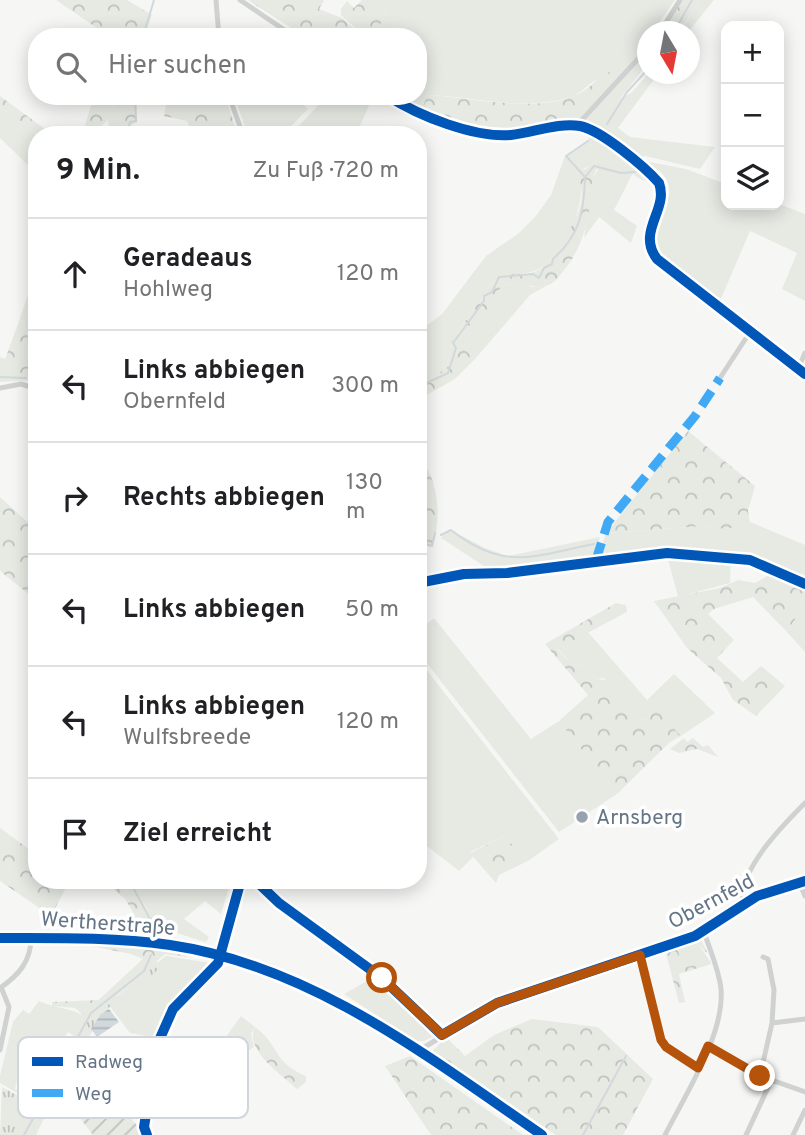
<!DOCTYPE html>
<html lang="de">
<head>
<meta charset="utf-8">
<style>
	:root { --surface:#fff; --page:#f2f2f2; --text:#202124; --muted:#757577; --line:#e0e0e0 }
	body { margin:0; font-family:Overpass,sans-serif; background:var(--page); color:var(--text) }
	.controls { position:absolute; right:21px; top:21px; display:grid; overflow:hidden; border-radius:14px; box-shadow:0 4px 18px #0003 }
	.controls button { width:63px; height:63px; display:grid; place-items:center; padding:0; border:0; border-bottom:2px solid var(--line); background:var(--surface); color:var(--text); font:35px sans-serif }
	.compass { position:absolute; left:637px; top:21px; width:63px; height:63px; border-radius:50%; background:var(--surface); box-shadow:0 4px 18px #0003; rotate:170deg }
	.stop { position:absolute; width:21px; height:21px; margin:-16px; border:5px solid #b45309; border-radius:50%; background:#fff }
	.stop.end { background:#b45309; border-color:#fff; box-shadow:0 2px 7px #0008 }
	.list { margin:0; padding:0; list-style:none }
	h2 { display:flex; justify-content:space-between; align-items:center; height:91px; margin:0; padding:0 28px; font-size:30px }
	h2 small { font-size:23px; font-weight:400; color:var(--muted) }
	.list li { display:grid; grid-template-columns:46px 1fr auto; gap:21px; align-items:center; box-sizing:border-box; height:112px; padding:0 28px; border-top:2px solid var(--line) }
	.list b { display:block; font-size:26px; white-space:nowrap }
	.list p { margin:0; font-size:23px; white-space:nowrap; color:var(--muted) }
	.list em { font-size:23px; font-style:normal; color:var(--muted) }
	.icon { flex:none; width:38px; height:38px; fill:none; stroke:currentColor; stroke-width:2; stroke-linecap:round; stroke-linejoin:round }
	.map { position:relative; flex:none; width:805px; height:1135px; overflow:hidden }
	.search { position:absolute; background:var(--surface); box-shadow:0 4px 18px #0003; left:28px; top:28px; width:399px; height:77px; display:flex; align-items:center; gap:18px; box-sizing:border-box; padding:0 24px; border-radius:28px; color:var(--muted); font-size:26px }
	.panel { position:absolute; background:var(--surface); box-shadow:0 4px 18px #0003; left:28px; top:126px; width:399px; height:763px; border-radius:28px }
	.map>svg:first-child { display:block }
	.grass { fill:#e6eae3 }
	.forest { fill:url(#forest-crowns) }
	.park { fill:url(#park-tufts) }
	.garden { fill:url(#garden-furrows) }
	.water { fill:url(#water-rules) }
	.lines { fill:none; stroke-linecap:round; stroke-linejoin:round }
	.stream { stroke:#d2d9dc; stroke-width:2 }
	.major-casing { stroke:#d2d4d4; stroke-width:10 }
	.minor { stroke:#d0d2d2; stroke-width:5 }
	.major { stroke:#e2e3e3; stroke-width:7 }
	.quiet { stroke:#3fa9f5; stroke-width:9; stroke-dasharray:18 9; stroke-linecap:butt }
	.cycleway-casing { stroke:#fff; stroke-width:15 }
	.cycleway { stroke:#0057b8; stroke-width:10 }
	.route { stroke:#b45309; stroke-width:9 }
	.poi-dot { fill:#97a2ae; stroke:#fff; stroke-width:2.5 }
	.labels { text-anchor:middle; stroke-width:7; stroke-linejoin:round; paint-order:stroke }
	.poi-label { font-size:21px; fill:#647587; stroke:#fff; text-anchor:start }
	.street-label { font-size:21px; fill:#647587; stroke:#fff }
	.key { fill:#fff; stroke:#d0d6db; stroke-width:2 }
	.key-label { font-size:19px; fill:#647587 }
</style>
</head>
<body>
<div class="map">
<svg width="805" height="1135" viewBox="0 0 805 1135">
	<defs>
		<pattern id="forest-crowns" width="20" height="18" patternUnits="userSpaceOnUse" patternTransform="scale(1.75)"><rect width="20" height="18" fill="#e6eae3"/><path d="M2 6a3 3 0 1 1 6 0M12 15a3 3 0 1 1 6 0" fill="none" stroke="#bec2be"/></pattern>
		<pattern id="park-tufts" width="24" height="20" patternUnits="userSpaceOnUse" patternTransform="scale(1.75)"><rect width="24" height="20" fill="#e6eae3"/><path d="M3 7l-1-3M5 7V3M7 7l1-3M15 17l-1-3M17 17v-4M19 17l1-3" fill="none" stroke="#bec2be"/></pattern>
		<pattern id="garden-furrows" width="10" height="10" patternUnits="userSpaceOnUse" patternTransform="scale(1.75)"><rect width="10" height="10" fill="#e6eae3"/><path d="M-1 1l2-2M0 10L10 0M9 11l2-2" fill="none" stroke="#bec2be"/></pattern>
		<pattern id="water-rules" width="6" height="5" patternUnits="userSpaceOnUse" patternTransform="scale(1.75)"><rect width="6" height="5" fill="#d2d9dc"/><path d="M0 2.5h6" fill="none" stroke="#aeb5b8"/></pattern>
	</defs>
	<rect width="100%" height="100%" fill="#f6f7f5"/>
	<path class="grass" d="M392 0H675L653 31 648 32C647 45 628 68 616 74 611 76 605 76 600 78 589 82 582 94 568 98 522 111 475 97 428 95L422 110 408 104 411 96H418V37H374Z
		M700 0H714L689 31 680 32Z
		M645 54 647 64 620 99 631 93 648 74H658L618 128 630 137 715 147 700 169 645 156 633 159 583 123Z
		M234 96H295L308 109 282 135H248Z
		M327 96H373L356 135H290Z
		M0 107 38 135 37 174 0 138Z
		M586 142 633 173 614 210 637 226 631 243 599 217 584 238 593 177 598 170 590 165 577 173 582 179C582 211 567 259 534 271 522 276 508 272 496 277L451 342 447 368 419 386 418 340 426 326 442 314 486 256 519 233 536 216 551 195 565 156Z
		M645 161 686 169 726 184V205L779 204 805 214V301L782 289 797 253 750 231 720 301C704 289 664 266 656 250 643 225 682 200 665 177 660 170 650 165 645 161Z
		M37 268V354L28 339 23 320 19 321Z
		M522 282 532 287 546 286 530 295 476 358 467 352 464 344 503 284Z
		M750 522 805 545V583L750 557 664 552 598 557 606 533 702 526 725 529Z
		M449 529 485 548 508 556 600 537 592 559 493 572 441 538Z
		M667 555 731 560 730 583 678 597Z
		M805 597V652L786 631 798 616 795 605Z
		M434 618 531 739 559 721 617 794 559 832 418 652V631Z
		M587 631 647 700 674 674 715 713 681 736 648 702 651 714 645 720 637 719 604 678 597 679 586 667 571 664 557 648Z
		M418 659 559 839 528 861 504 836 470 852 473 857 459 871 418 839Z
		M231 880 221 914 205 901 184 919 209 937 206 942C168 931 146 924 136 881Z
		M699 945 710 961 683 969 678 951Z
		M166 956 211 963C193 989 169 1008 157 1038L130 1033 108 1004Z
		M376 976 380 979 436 1035 424 1041H416L344 994Z
		M39 1001C56 1009 72 1007 87 1018L74 1036 68 1032 52 1058 41 1054 39 1050 38 1054 29 1060 27 1077 17 1079 15 1089 33 1098 39 1090 35 1103 0 1083V1076L13 1022 23 1010 29 1014Z
		M241 1016 255 1027 251 1034 254 1047 236 1060 220 1045Z"/>
	<path class="forest" d="M56 0H127L152 15 144 37H110Z
		M248 0H324L319 9 342 18 363 37H305Z
		M362 0H392L374 37H365L341 15V9L347 1 354 8Z
		M681 0H700L680 31 661 32Z
		M647 38V46L580 119 572 122 497 131 422 110 427 95C472 97 539 115 580 93 590 88 597 79 605 72L618 73Z
		M0 96 53 135H38L0 107Z
		M94 96H136L137 122 130 126 135 135H100L109 128 108 120 91 135H82Z
		M168 96H225L238 135H193L187 121 164 116Z
		M592 134 651 178 649 182 640 179 586 142Z
		M592 162 599 164 593 177C590 211 587 241 565 269 559 276 555 284 545 286 533 289 521 281 503 284L464 344 467 352 476 358 455 379 418 400V386L447 368 451 342 496 277C508 272 522 276 534 272 551 265 558 250 566 236 580 213 587 197 577 171L586 169Z
		M23 320C29 345 37 353 37 380L0 382V357L5 359 19 321Z
		M688 431 755 486 748 511 750 524 725 529 702 526 606 533Z
		M418 437 425 442 420 458C439 480 442 520 432 547L418 543Z
		M0 497 34 528 37 526V601L0 571Z
		M773 573 805 586V597L795 605 798 616 786 631 753 597 714 609 708 614 734 640 717 658 743 682 761 666 785 686 756 716 733 700 721 678 687 648 654 601 720 588 738 580 755 583Z
		M616 603 626 605 627 612 557 649 571 664 586 667 597 679 608 680 637 719 645 720 651 714 647 700 681 736 670 742 617 794 559 721 588 695 545 644Z
		M684 738 687 742 693 738 703 747 708 745 718 757 697 749 679 753 670 749Z
		M0 828 37 855V880H70L51 916 0 881Z
		M504 836 528 861 499 875 496 883 470 853Z
		M116 880H137L145 907 167 930 139 927 85 928 126 925 133 921 134 914 125 899 114 890Z
		M700 938 708 954 699 945 678 951 683 968 710 961 711 964 679 974 685 1002 679 1003 665 950Z
		M91 943 144 946 188 954 187 957 165 954 118 994 75 1053 36 1135H21L87 1018 75 1008 52 1006V1002L99 1000 143 959 131 954 91 946Z
		M532 1019 598 1027 653 1079 623 1135H556L433 1051 446 1037 465 1056 494 1035Z
		M255 1027C279 1044 273 1063 306 1076V1082L297 1089C282 1075 243 1049 255 1027Z
		M410 1056 523 1135H431L385 1066Z"/>
	<path class="park" d="M166 956 173 957 147 979 138 980 118 995 67 1068 32 1135H0L2 1087 31 1103 74 1035 77 1020 143 959 159 962Z"/>
	<path class="garden" d="M89 1070 141 1130 144 1135H93L69 1104Z"/>
	<path class="water" d="M109 1009 119 1022 97 1037 91 1029 101 1014Z"/>
	<g class="lines">
		<path class="stream" d="M674 32 692 0
			M143 37 154 0
			M607 124 627 92 648 69
			M134 135 129 126 130 122 136 121 135 96
			M586 176 594 166 621 173 635 172
			M30 375 37 372
			M0 377 26 378
			M418 387 448 373 456 348 453 343 484 301V296L492 292 499 277 533 274 539 278 544 268 552 264 553 259C580 235 584 212 585 177L566 156 588 141
			M441 535 451 530C505 572 533 556 594 544
			M418 542 432 546 435 533
			M129 880 151 921 150 929
			M24 1135 91 1013 144 971 151 955
			M583 1135 626 1056"/>
		<defs>
			<path id="major" d="M0 938C57 938 114 937 170 945 312 966 427 1056 542 1135"/>
		</defs>
		<use href="#major" class="major-casing"/>
		<path class="minor" d="M216 0 219 37
			M240 0 295 37
			M660 32 680 0
			M229 96 243 135
			M388 96C419 116 474 138 511 135 532 133 559 122 580 126 601 130 645 167 659 183 669 210 636 231 657 259L805 374
			M580 126 581 121 648 48
			M798 369 805 353
			M720 378 750 332
			M0 388 21 384 37 389
			M774 571 805 584
			M799 882 805 896
			M743 904C737 871 783 825 805 803
			M640 955 661 1039 666 1047 698 1068
			M763 957 768 959 774 990 772 1023
			M360 961 442 1035
			M0 988C19 975 31 961 31 938
			M708 1046 760 1076 805 1092
			M0 1050 9 1007 1 987
			M418 1051 497 1003 695 936 757 896 805 881
			M760 1076 772 1023 805 1019
			M147 1135 144 1127 157 1045 173 1009 218 963 241 880
			M665 1135C685 1095 725 1034 721 989 719 970 710 950 704 932
			M746 1135 771 1081
			M793 1135 805 1110"/>
		<use href="#major" class="major"/>
		<path class="quiet" d="M33 379 37 381
			M596 560 608 522 695 416 720 378"/>
		<defs>
			<path id="cycleway" d="M388 96C419 116 474 138 511 135 532 133 559 122 580 126 601 130 645 167 659 183 669 210 636 231 657 259L805 374
				M418 583 464 574 507 573 667 553 750 560 805 584
				M255 880 279 903 382 978 442 1035 497 1003 695 936 757 896 805 881
				M0 938C57 938 114 937 170 945 312 966 427 1056 542 1135
				M147 1135 144 1127 157 1045 173 1009 218 963 241 880"/>
		</defs>
		<use href="#cycleway" class="cycleway-casing"/>
		<use href="#cycleway" class="cycleway"/>
	</g>
	<g class="lines">
		<path class="route" d="M382 978 442 1035 497 1003 640 955 661 1040 666 1047 698 1068 708 1046 760 1076"/>
	</g>
	<circle class="poi-dot" cx="582" cy="817" r="7"/>
	<g class="labels">
		<g class="poi-label">
			<text x="596" y="824">Arnsberg</text>
		</g>
		<g class="street-label">
			<text transform="translate(711 901) rotate(-28)" y="7">Obernfeld</text>
			<text transform="translate(108 923) rotate(4)" y="7">Wertherstraße</text>
		</g>
	</g>
	<rect x="18" y="1037" width="230" height="81" rx="10" class="key"/>
	<rect x="32" y="1057" width="31" height="9" fill="#0057b8"/>
	<rect x="32" y="1089" width="31" height="8" fill="#3fa9f5"/>
	<g class="key-label">
		<text x="75" y="1068">Radweg</text>
		<text x="75" y="1100">Weg</text>
	</g>
</svg>
<div class="controls">
<button>+</button>
<button>−</button>
<button><svg class="icon" aria-label="layers" viewBox="0 0 24 24"><path d="M12 4l9 5-9 5-9-5zM3 14l9 5 9-5"/></svg></button>
</div>
<svg class="compass" viewBox="-18 -18 36 36"><path d="M0-13l5 13h-10z" fill="#e53935"/><path d="M0 13l5-13h-10z" fill="#757577"/></svg>
<div class="stop" style="left:382px;top:978px"></div>
<div class="stop end" style="left:760px;top:1076px"></div>
<div class="search"><svg class="icon" aria-label="search" viewBox="0 0 24 24"><circle cx="10" cy="10" r="6"/><path d="M15 15l6 6"/></svg>Hier suchen</div>
<section class="panel">
<h2>9 Min.<small>Zu Fuß · 720 m</small></h2>
<ul class="list">
<li><svg class="icon" aria-label="ahead" viewBox="0 0 24 24"><path d="M12 20V5M6 11l6-6 6 6"/></svg><div><b>Geradeaus</b><p>Hohlweg</p></div><em>120 m</em></li>
<li><svg class="icon" aria-label="left" viewBox="0 0 24 24"><path d="M17 20v-9H6M10 6l-5 5 5 5"/></svg><div><b>Links abbiegen</b><p>Obernfeld</p></div><em>300 m</em></li>
<li><svg class="icon" aria-label="right" viewBox="0 0 24 24"><path d="M7 20v-9h11M14 6l5 5-5 5"/></svg><div><b>Rechts abbiegen</b></div><em>130 m</em></li>
<li><svg class="icon" aria-label="left" viewBox="0 0 24 24"><path d="M17 20v-9H6M10 6l-5 5 5 5"/></svg><div><b>Links abbiegen</b></div><em>50 m</em></li>
<li><svg class="icon" aria-label="left" viewBox="0 0 24 24"><path d="M17 20v-9H6M10 6l-5 5 5 5"/></svg><div><b>Links abbiegen</b><p>Wulfsbreede</p></div><em>120 m</em></li>
<li><svg class="icon" aria-label="arrive" viewBox="0 0 24 24"><path d="M6 21V4h12l-3 4 3 4H6"/></svg><div><b>Ziel erreicht</b></div></li>
</ul>
</section>
</div>
</body>
</html>
